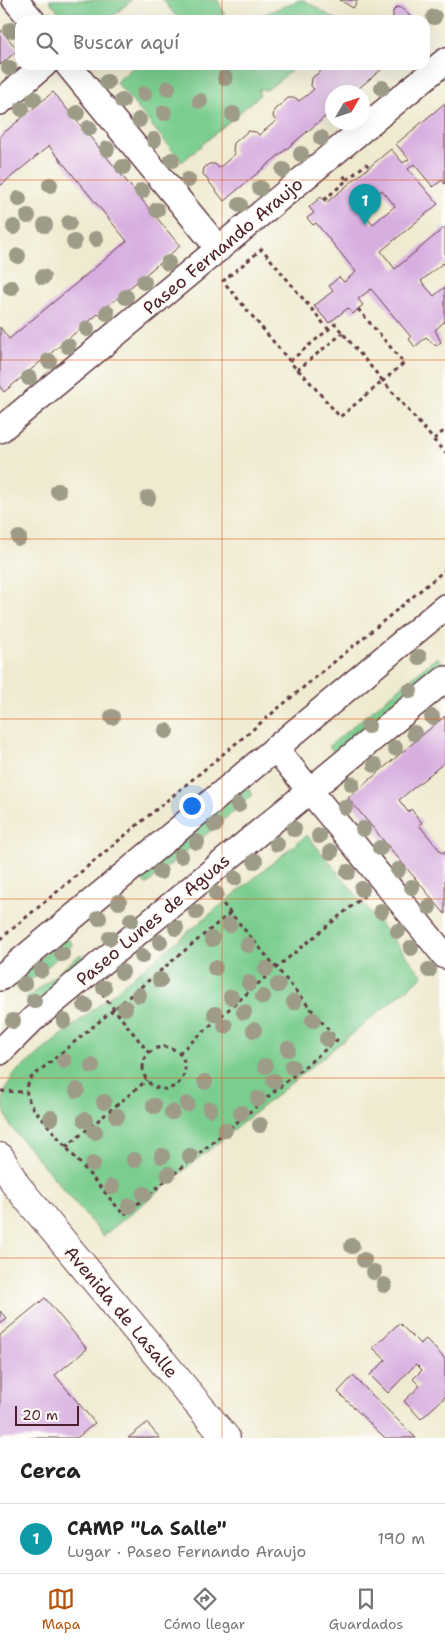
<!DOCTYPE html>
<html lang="es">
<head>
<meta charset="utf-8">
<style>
	:root { --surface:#fff; --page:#f6f6f6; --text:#222; --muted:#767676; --line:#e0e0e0; --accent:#b45309 }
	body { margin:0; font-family:"Shantell Sans",sans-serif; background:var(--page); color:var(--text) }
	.compass { position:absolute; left:325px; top:85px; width:45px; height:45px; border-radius:50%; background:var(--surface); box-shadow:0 5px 20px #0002; rotate:51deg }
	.scale { position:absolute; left:15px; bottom:12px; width:64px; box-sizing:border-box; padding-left:5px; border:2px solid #4a1f2b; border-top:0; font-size:14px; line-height:18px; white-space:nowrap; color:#4a1f2b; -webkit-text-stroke:4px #fdfcf7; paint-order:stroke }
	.you { position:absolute; left:191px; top:805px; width:18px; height:18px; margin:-12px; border:4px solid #fff; border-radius:50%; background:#1a73e8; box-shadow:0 0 0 8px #1a73e833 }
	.badge { display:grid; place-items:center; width:32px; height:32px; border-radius:50%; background:var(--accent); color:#fff; font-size:16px; font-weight:700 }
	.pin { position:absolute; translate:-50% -41px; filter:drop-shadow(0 1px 2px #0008) }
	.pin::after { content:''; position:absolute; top:26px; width:18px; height:15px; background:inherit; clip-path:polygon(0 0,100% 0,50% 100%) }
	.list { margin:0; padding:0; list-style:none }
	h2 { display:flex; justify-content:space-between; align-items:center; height:65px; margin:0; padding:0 20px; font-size:21px }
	h2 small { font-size:16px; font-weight:400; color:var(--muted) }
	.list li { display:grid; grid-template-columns:32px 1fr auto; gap:15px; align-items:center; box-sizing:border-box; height:70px; padding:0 20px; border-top:1px solid var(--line) }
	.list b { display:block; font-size:19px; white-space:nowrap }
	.list p { margin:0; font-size:16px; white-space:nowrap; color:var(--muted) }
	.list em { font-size:16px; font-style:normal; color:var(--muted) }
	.icon { flex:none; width:28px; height:28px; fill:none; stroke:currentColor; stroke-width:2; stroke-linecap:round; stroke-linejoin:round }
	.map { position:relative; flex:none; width:445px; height:1438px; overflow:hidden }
	.search { position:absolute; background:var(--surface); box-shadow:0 5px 20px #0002; left:15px; right:15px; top:15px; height:55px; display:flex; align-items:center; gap:12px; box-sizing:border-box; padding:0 18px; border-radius:15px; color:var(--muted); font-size:19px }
	.sheet { height:135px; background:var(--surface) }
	nav { display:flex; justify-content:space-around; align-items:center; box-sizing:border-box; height:70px; border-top:1px solid var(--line); background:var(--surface); font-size:14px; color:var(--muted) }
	nav a { display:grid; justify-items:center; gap:2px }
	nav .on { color:var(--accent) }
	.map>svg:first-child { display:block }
	.green { fill:#7acd8f; stroke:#62765d }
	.building { fill:#d7aee0; fill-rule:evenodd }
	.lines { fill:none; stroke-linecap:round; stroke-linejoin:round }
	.minor-casing { stroke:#633d44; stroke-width:28 }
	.trunk-casing { stroke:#633d44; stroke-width:30 }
	.path { stroke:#633d44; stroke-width:3; stroke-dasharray:4 4; stroke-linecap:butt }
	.minor { stroke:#fff; stroke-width:25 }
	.trunk { stroke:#fff; stroke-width:28 }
	.tree { fill:#9e9c88 }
	.grid { fill:none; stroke:#e0560e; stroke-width:1; stroke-opacity:0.55 }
	.labels { text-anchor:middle; stroke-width:4; stroke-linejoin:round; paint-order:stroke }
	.street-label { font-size:18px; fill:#4a1f2b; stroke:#fdfcf7 }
</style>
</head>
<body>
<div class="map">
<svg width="445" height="1438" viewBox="0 0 445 1438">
	<rect width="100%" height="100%" fill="#fdfcf7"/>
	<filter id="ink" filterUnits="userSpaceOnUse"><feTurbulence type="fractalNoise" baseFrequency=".02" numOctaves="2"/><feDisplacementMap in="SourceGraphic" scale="10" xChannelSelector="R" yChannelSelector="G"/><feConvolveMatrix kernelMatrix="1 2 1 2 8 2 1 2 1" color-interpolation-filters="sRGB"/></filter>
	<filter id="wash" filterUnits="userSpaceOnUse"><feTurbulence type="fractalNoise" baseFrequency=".0096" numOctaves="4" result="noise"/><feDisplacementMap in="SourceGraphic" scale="20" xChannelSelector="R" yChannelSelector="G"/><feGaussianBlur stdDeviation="1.12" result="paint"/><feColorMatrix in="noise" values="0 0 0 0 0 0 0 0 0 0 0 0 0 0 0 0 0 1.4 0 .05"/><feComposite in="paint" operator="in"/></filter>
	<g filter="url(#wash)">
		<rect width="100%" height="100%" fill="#efead0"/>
		<path class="green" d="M49 0H132L108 20H65Z
			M163 0H218L227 20H179Z
			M299 0H304L337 20H305L299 13 291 20H250Z
			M136 65 283 66 298 65 267 90 258 89 260 95 182 162 116 82Z
			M437 657 444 665 336 755 329 746Z
			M247 787 253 795 146 885 139 877Z
			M307 835 423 976 103 1236 11 1127C0 1103 0 1097 14 1074Z
			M66 937 73 945 19 990 12 982Z
			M81 954 86 961 32 1006 26 999Z"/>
		<g id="blocks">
			<path class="building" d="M340 0H358L353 8Z
				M397 7 403 8 413 20H393V11Z
				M0 29 18 50 0 65Z
				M343 65H387L354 92H332V111L224 201 203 174 204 168 209 164H215L219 168 235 154 233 151 234 143 248 131 256 132 259 135 276 121 273 117 274 110 288 98H296L299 101 306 96 314 89 311 86 312 78 327 66H335L338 69Z
				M53 92 180 246 4 392 0 387V327L9 339 127 241 49 146 0 186V136Z
				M445 103V184L442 180 433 187 414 164 408 169 438 204 381 251 395 269 445 227V265L443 263 421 281 434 296 445 287V321L435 330 441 342 436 346 426 337 415 347 409 339 411 337 371 289 358 299 363 305 358 309 353 314 348 308 329 323 314 306 333 291 329 286 339 277 344 282 356 272 316 223 313 225 307 218 314 213 309 207 321 197 326 203 391 149 403 163 409 159 396 144ZM382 190 395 206 373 224 360 209Z
				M445 716V762L399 800 408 812 411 809 422 823 419 825 442 853 445 851V914L348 798Z
				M45 1298 87 1349 55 1375 95 1423 77 1438H0V1335Z
				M0 1311 7 1319 0 1324Z
				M399 1323 420 1344 426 1339 445 1359V1397L421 1419 404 1401 420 1386 413 1379 422 1370 416 1364 388 1393 370 1375 386 1360 373 1348Z
				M353 1376 416 1438H385L338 1392Z
				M147 1423 160 1438H128Z"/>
		</g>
	</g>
	<g filter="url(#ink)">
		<use href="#blocks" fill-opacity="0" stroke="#633d44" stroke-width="1"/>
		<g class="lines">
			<defs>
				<path id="minor" d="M15 0 32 20
					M68 65 219 249
					M0 102 44 65
					M0 430 445 61
					M275 748 445 956
					M0 978 445 607
					M0 1052 33 1019 445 679"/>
				<path id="trunk" d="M0 1157 16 1185 226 1438"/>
			</defs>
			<use href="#minor" class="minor-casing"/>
			<use href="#trunk" class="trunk-casing"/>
			<path class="path" d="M347 180 366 164 369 167
				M324 200 347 180 343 175
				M358 309 404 363 383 381 445 453
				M290 361 335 324 383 381 340 417 302 373 297 370 223 281 262 249 328 329
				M297 370 343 333
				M434 439 445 430
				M218 898 337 1040 124 1215 33 1108C26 1095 24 1091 31 1078L230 913
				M0 939 445 570
				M102 994 149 1053
				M143 1068a21 21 0 1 1 42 0a21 21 0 1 1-42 0Z
				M179 1053 276 968 364 896
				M1 1091 25 1092
				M66 1147 147 1080"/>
			<use href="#minor" class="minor"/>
			<use href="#trunk" class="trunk"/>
		</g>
		<g class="tree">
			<circle cx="434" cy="17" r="8"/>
			<circle cx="11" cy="30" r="8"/>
			<circle cx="9" cy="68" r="8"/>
			<circle cx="225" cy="78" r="8"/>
			<circle cx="107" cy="82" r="8"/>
			<circle cx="168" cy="88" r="8"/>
			<circle cx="382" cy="88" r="8"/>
			<circle cx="144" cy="94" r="8"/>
			<circle cx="34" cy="99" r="8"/>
			<circle cx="122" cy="101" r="8"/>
			<circle cx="200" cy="101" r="8"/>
			<circle cx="22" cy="109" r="8"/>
			<circle cx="77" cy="113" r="8"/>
			<circle cx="164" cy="113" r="8"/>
			<circle cx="233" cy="114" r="8"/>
			<circle cx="139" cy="120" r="8"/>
			<circle cx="89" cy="128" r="8"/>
			<circle cx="321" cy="138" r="8"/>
			<circle cx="154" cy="140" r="8"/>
			<circle cx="107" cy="149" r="8"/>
			<circle cx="301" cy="154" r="8"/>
			<circle cx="172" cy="160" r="8"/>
			<circle cx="123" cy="167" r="8"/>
			<circle cx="283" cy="170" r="8"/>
			<circle cx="188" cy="180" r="8"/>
			<circle cx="50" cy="185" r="8"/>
			<circle cx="260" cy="188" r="8"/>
			<circle cx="142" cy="191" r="8"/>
			<circle cx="19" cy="199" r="8"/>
			<circle cx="240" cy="205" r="8"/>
			<circle cx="157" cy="210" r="8"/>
			<circle cx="28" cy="216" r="8"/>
			<circle cx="69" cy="223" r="8"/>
			<circle cx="45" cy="225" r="8"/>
			<circle cx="14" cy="227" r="8"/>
			<circle cx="96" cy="239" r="8"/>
			<circle cx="74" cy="242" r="8"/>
			<circle cx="18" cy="256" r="8"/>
			<circle cx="168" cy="263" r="8"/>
			<circle cx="43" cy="277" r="8"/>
			<circle cx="144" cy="282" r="8"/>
			<circle cx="11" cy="288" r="8"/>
			<circle cx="126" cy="297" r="8"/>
			<circle cx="107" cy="313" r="8"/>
			<circle cx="87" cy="329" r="8"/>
			<circle cx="68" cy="346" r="8"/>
			<circle cx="49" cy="361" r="8"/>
			<circle cx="29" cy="378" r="8"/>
			<circle cx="58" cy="491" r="8"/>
			<circle cx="148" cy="498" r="8"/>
			<circle cx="19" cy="538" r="8"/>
			<circle cx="419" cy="657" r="8"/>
			<circle cx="410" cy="691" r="8"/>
			<circle cx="112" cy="717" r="8"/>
			<circle cx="432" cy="717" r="8"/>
			<circle cx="368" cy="726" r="8"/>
			<circle cx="166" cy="731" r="8"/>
			<circle cx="414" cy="733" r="8"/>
			<circle cx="395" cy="748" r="8"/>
			<circle cx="375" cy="765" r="8"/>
			<circle cx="352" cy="784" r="8"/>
			<circle cx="238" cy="805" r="8"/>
			<circle cx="345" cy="807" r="8"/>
			<circle cx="215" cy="825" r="8"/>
			<circle cx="294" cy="829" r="8"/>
			<circle cx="363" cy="829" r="8"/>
			<circle cx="319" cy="836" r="8"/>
			<circle cx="197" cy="842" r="8"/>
			<circle cx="277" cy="844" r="8"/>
			<circle cx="380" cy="848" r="8"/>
			<circle cx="331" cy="852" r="8"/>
			<circle cx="181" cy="856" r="8"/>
			<circle cx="255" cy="861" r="8"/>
			<circle cx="398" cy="870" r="8"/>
			<circle cx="160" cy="872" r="8"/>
			<circle cx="348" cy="872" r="8"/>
			<circle cx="235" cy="878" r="8"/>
			<circle cx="412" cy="887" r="8"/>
			<circle cx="362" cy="889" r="8"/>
			<circle cx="216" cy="894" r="8"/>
			<circle cx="119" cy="902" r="8"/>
			<circle cx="429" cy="907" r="8"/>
			<circle cx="381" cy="911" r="8"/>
			<circle cx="196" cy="912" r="8"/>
			<circle cx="99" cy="918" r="8"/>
			<circle cx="131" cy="920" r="8"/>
			<circle cx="229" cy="925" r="8"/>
			<circle cx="176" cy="928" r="8"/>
			<circle cx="398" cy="931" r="8"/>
			<circle cx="110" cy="938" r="8"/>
			<circle cx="212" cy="939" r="8"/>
			<circle cx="160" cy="942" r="8"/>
			<circle cx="248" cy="945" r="8"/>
			<circle cx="411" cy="948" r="8"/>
			<circle cx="62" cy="954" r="8"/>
			<circle cx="142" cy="956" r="8"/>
			<circle cx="215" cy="968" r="8"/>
			<circle cx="266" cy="969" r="8"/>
			<circle cx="41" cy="970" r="8"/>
			<circle cx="429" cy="970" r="8"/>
			<circle cx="122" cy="972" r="8"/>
			<circle cx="160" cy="980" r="8"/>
			<circle cx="249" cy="983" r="8"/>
			<circle cx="24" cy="984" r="8"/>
			<circle cx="278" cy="985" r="8"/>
			<circle cx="104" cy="988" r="8"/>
			<circle cx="139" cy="995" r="8"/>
			<circle cx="231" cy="997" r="8"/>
			<circle cx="263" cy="997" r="8"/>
			<circle cx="34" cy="1001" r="8"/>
			<circle cx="294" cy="1002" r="8"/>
			<circle cx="85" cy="1005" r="8"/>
			<circle cx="125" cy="1008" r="8"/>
			<circle cx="244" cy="1012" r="8"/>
			<circle cx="215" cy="1014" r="8"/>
			<circle cx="313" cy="1020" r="8"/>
			<circle cx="13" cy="1021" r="8"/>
			<circle cx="64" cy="1021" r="8"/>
			<circle cx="225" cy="1026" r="8"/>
			<circle cx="254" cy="1030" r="8"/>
			<circle cx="327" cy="1039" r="8"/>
			<circle cx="288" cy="1049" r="8"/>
			<circle cx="64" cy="1061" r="8"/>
			<circle cx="92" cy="1066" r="8"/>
			<circle cx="265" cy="1066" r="8"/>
			<circle cx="292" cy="1067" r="8"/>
			<circle cx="274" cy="1081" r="8"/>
			<circle cx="205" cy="1082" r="8"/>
			<circle cx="77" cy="1090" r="8"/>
			<circle cx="258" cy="1099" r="8"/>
			<circle cx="104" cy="1102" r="8"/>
			<circle cx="187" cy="1104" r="8"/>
			<circle cx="154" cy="1106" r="8"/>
			<circle cx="210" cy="1109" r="8"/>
			<circle cx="172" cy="1112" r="8"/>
			<circle cx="241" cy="1113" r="8"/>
			<circle cx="117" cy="1116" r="8"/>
			<circle cx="51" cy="1118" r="8"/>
			<circle cx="85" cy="1120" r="8"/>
			<circle cx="260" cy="1125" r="8"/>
			<circle cx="225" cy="1130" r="8"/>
			<circle cx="95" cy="1132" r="8"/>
			<circle cx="162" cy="1156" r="8"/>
			<circle cx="190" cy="1156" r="8"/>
			<circle cx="134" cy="1160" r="8"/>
			<circle cx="93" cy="1164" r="8"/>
			<circle cx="168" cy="1174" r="8"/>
			<circle cx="112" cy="1187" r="8"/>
			<circle cx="144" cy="1194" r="8"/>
			<circle cx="129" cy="1206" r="8"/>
			<circle cx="352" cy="1246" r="8"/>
			<circle cx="364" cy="1260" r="8"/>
			<circle cx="374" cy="1272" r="8"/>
			<circle cx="384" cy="1285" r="8"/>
		</g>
	</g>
	<path class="grid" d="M222 0V20M222 65V1438M0 180H445M0 360H445M0 539H445M0 719H445M0 899H445M0 1078H445M0 1258H445"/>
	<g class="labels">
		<g class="street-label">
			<text transform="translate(223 246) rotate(-40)" y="6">Paseo Fernando Araujo</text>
			<text transform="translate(153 920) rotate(-40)" y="6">Paseo Lunes de Aguas</text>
			<text transform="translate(121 1312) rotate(50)" y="6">Avenida de Lasalle</text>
		</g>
	</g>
</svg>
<svg class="compass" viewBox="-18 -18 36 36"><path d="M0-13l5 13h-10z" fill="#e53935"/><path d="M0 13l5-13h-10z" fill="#767676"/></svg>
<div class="scale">20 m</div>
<div class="you"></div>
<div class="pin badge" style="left:365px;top:225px;background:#0f9aa8">1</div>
<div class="search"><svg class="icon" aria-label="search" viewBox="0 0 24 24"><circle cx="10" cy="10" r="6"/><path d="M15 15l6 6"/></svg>Buscar aquí</div>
</div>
<section class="sheet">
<h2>Cerca<small></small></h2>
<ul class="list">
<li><span class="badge" style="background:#0f9aa8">1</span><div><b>CAMP &quot;La Salle&quot;</b><p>Lugar · Paseo Fernando Araujo</p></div><em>190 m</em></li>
</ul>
</section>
<nav>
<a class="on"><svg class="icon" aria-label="map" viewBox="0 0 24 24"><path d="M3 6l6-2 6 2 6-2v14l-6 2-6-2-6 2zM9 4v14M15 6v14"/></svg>Mapa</a>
<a><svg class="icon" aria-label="directions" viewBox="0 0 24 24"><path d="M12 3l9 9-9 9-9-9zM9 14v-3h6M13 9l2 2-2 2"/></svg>Cómo llegar</a>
<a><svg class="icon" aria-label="saved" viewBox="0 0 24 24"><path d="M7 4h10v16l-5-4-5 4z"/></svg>Guardados</a>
</nav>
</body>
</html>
